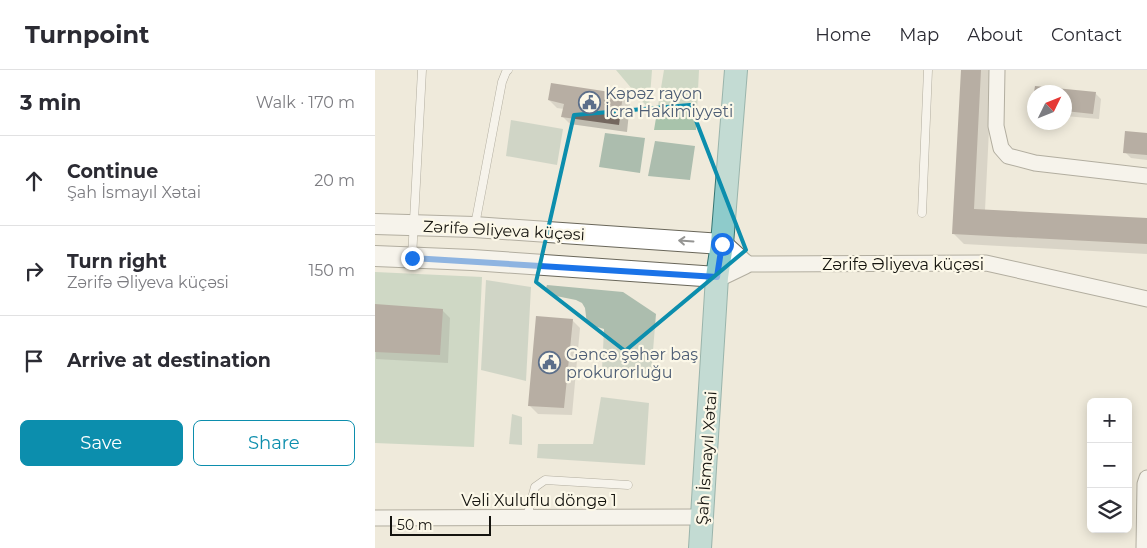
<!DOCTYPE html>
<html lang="en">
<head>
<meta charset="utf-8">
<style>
	:root { --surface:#fff; --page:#f2f2f3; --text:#2b2b33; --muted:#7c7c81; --line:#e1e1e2; --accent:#0c8ead }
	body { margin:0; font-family:Montserrat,sans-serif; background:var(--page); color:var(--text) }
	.controls { position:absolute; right:15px; bottom:15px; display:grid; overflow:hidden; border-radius:8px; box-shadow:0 2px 12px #0003 }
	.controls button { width:45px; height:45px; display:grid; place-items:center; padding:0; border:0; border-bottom:1px solid var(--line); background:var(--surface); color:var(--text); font:25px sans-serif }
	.compass { position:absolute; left:652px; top:15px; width:45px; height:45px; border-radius:50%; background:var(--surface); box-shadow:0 2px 12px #0003; rotate:47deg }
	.scale { position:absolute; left:15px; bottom:12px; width:101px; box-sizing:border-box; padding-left:5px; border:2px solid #14130e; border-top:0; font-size:14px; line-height:18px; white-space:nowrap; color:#14130e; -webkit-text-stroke:4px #fcf8e8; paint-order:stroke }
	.stop { position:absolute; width:15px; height:15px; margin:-11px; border:4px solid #1a73e8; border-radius:50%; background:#fff }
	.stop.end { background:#1a73e8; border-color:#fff; box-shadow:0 1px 5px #0008 }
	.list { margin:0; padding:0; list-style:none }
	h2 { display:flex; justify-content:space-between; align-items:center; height:65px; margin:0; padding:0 20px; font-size:21px }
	h2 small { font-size:16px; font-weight:400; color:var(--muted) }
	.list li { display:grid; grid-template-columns:32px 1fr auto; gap:15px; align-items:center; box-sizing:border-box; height:90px; padding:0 20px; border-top:1px solid var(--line) }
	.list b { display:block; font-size:19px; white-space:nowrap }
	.list p { margin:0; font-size:16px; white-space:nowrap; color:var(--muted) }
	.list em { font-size:16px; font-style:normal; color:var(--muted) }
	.actions { display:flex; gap:10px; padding:15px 20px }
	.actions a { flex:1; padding:11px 0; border:1px solid var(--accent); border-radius:8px; text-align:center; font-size:18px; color:var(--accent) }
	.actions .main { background:var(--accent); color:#fff }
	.icon { flex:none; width:28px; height:28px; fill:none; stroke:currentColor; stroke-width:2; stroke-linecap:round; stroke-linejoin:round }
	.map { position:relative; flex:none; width:772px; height:478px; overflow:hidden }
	header { display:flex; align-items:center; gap:30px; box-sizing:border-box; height:70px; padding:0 25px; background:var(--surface); border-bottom:1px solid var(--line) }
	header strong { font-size:24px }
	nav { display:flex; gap:28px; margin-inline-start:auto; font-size:18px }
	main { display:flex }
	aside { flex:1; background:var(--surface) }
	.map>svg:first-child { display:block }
	.green { fill:#acbdae }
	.forest { fill:#a8c3ab }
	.shadow { fill:#0003 }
	.building { fill:#74675f }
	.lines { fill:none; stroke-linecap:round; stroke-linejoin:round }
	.lane-casing { stroke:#696659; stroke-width:9 }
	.street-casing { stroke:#696659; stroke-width:17 }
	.secondary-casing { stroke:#696659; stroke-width:22 }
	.primary-casing { stroke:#337472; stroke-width:24 }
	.lane { stroke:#fff; stroke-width:8 }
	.street { stroke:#fff; stroke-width:15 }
	.secondary { stroke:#fff; stroke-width:20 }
	.primary { stroke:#8ecbcb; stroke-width:22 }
	.oneway { stroke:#959593 }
	.route { stroke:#1a73e8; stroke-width:6 }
	.marked { fill:none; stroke:#0c8ead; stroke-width:4; stroke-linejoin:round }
	.labels { text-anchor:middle; stroke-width:4.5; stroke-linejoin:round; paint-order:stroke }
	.service-label { font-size:16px; fill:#4e5e75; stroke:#fcf8e8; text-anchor:start }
	.street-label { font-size:16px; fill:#14130e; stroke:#fcf8e8 }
</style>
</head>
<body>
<header>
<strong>Turnpoint</strong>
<nav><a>Home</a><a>Map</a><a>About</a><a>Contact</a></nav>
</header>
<main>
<aside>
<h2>3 min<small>Walk · 170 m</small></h2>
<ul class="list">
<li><svg class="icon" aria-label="ahead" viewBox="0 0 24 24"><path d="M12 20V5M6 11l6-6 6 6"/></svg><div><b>Continue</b><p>Şah İsmayıl Xətai</p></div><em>20 m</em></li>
<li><svg class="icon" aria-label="right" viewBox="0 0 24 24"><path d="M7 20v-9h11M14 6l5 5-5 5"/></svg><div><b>Turn right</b><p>Zərifə Əliyeva küçəsi</p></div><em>150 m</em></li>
<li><svg class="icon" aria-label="arrive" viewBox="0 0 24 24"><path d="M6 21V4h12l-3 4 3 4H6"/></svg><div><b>Arrive at destination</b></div></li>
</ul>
<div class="actions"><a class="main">Save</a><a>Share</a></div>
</aside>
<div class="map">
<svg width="772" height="478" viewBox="0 0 772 478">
	<rect width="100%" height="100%" fill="#efeadb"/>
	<path class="green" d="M136 50 188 59 182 95 131 86Z
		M230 63 270 68 265 103 224 97Z
		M280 71 320 76 315 110 273 106Z
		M111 210 156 217 151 311 106 300Z
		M172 215 248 222 281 244 276 305 227 300 229 259 212 254 210 238 207 233 201 230 181 226 171 218Z
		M226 327 274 333 270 395 162 388 163 374H218Z
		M137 344 147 347V375L134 374Z"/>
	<path class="forest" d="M241 0H277L274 39Z
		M289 0H324L321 60H279Z
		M0 202 107 207 99 377 0 373Z"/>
	<path class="shadow" d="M587 0H617L610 140 772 150V184L589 174 578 163Z
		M661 17 720 23 726 29 724 49 690 46V22H661Z
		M247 25 255 33 252 62 195 54 187 46 189 39 182 38 174 30Z
		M772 64V90L756 88 750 82Z
		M0 235 67 240 75 248 73 293 1 289Z
		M197 250 205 258 197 345 163 344 155 336Z"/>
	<path class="building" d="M586 0H606L599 139 772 148V174L577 164Z
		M176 13 248 24 244 55 186 47 189 34 173 30Z
		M660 16 721 22 718 44 690 41V22H659Z
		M750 61 772 63V85L748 83Z
		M0 234 68 239 65 285 0 282Z
		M161 246 198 249 189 338 153 336Z"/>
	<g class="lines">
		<defs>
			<path id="lane" d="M547 143 553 0
				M100 155 127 12 131 2 133 0
				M37 188 47 0
				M152 447 160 417 170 410 253 415"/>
			<path id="street" d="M622 0 621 56 626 78 633 86 660 93 772 106
				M369 194 611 193 772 229
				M0 448 327 447
				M769 478 770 414 772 408"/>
			<path id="secondary" d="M0 154 99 157 347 174 369 194 342 207 97 190 0 186"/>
			<path id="primary" d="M325 478 342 207 347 174 361 0"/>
		</defs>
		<use href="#lane" class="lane-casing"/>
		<use href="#street" class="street-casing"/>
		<use href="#secondary" class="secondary-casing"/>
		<use href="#primary" class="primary-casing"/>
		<use href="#lane" class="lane"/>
		<use href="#street" class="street"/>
		<use href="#secondary" class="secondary"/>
		<use href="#primary" class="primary"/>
	</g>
	<defs><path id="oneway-shaft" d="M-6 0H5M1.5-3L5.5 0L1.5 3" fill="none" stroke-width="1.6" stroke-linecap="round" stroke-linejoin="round" transform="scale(1.25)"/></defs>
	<use class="oneway" href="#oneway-shaft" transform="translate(311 171) rotate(-176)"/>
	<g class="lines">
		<path class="route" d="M37 188 342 207 347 174"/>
	</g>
	<path d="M0 0H772V478H0ZM315 35 371 180 250 281 161 212 199 45Z" fill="#efeadb" fill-opacity=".55" fill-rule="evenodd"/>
	<path class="marked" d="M315 35 371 180 250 281 161 212 199 45Z"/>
	<defs>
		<symbol id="civic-ring" viewBox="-11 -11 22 22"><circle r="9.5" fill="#fcf8e8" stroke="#5c6f8a" stroke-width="1.5"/><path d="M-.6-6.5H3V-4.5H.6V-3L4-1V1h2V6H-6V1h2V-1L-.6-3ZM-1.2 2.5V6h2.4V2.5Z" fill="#5c6f8a"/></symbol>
	</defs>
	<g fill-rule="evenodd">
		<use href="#civic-ring" x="202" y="20" width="25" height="25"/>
		<use href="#civic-ring" x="162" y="280" width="25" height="25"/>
	</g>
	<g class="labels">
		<g class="service-label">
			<text x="230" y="29">Kəpəz rayon<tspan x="230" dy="18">İcra Hakimiyyəti</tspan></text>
			<text x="191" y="290">Gəncə şəhər baş<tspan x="191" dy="18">prokurorluğu</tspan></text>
		</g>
		<g class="street-label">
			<text transform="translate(129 160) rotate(3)" y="6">Zərifə Əliyeva küçəsi</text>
			<text x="528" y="200">Zərifə Əliyeva küçəsi</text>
			<text transform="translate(331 388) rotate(-86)" y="6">Şah İsmayıl Xətai</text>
			<text x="164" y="436">Vəli Xuluflu döngə 1</text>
		</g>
	</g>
</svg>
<div class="controls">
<button>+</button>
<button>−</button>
<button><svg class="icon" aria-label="layers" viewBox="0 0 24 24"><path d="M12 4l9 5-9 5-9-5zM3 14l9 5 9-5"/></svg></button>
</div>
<svg class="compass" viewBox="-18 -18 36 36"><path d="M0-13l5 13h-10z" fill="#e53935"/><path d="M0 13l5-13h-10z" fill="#7c7c81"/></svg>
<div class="scale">50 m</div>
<div class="stop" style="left:347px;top:174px"></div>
<div class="stop end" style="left:37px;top:188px"></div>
</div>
</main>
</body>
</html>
